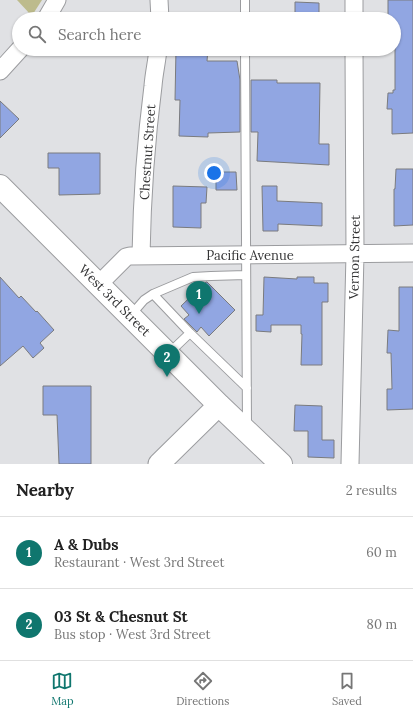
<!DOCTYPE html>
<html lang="en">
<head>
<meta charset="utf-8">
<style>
	:root { --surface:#fff; --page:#f6f6f6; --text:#222; --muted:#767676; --line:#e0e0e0; --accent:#0f766e }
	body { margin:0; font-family:Lora,serif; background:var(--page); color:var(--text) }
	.you { position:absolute; left:214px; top:173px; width:14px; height:14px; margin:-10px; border:3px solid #fff; border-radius:50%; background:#1a73e8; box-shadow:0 0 0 6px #1a73e833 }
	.badge { display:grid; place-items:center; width:26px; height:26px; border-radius:50%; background:var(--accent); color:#fff; font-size:13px; font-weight:700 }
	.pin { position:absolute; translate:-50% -33px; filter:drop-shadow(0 1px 2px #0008) }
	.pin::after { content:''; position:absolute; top:21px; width:14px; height:12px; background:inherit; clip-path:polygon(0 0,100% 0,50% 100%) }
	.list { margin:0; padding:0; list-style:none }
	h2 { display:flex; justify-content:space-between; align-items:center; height:52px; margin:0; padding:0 16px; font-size:17px }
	h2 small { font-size:13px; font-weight:400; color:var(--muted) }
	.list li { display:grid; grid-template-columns:26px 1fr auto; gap:12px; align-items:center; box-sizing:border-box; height:72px; padding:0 16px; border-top:1px solid var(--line) }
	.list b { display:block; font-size:15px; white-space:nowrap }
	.list p { margin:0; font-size:13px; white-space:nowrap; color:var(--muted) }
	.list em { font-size:13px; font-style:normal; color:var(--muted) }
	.icon { flex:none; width:22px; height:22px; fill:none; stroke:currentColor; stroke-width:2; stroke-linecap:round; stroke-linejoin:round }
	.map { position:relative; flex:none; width:413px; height:464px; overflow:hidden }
	.search { position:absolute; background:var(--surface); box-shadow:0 1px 3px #0004; left:12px; right:12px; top:12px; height:44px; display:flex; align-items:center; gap:10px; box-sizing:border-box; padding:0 14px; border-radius:22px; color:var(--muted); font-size:15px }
	.sheet { height:196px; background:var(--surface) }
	nav { display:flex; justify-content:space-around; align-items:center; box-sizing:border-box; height:56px; border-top:1px solid var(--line); background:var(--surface); font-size:11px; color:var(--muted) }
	nav a { display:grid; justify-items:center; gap:2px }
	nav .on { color:var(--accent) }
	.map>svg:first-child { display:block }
	.green { fill:#bdbb8c }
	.building { fill:#91a6e2; stroke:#7a7b7e }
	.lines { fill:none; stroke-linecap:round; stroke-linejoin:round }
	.service-casing { stroke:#9b9c9f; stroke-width:10 }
	.minor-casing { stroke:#9b9c9f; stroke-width:19 }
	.tertiary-casing { stroke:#9b9c9f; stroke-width:23 }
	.secondary-casing { stroke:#9b9c9f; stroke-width:24 }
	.service { stroke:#fff; stroke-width:8 }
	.minor { stroke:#fff; stroke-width:17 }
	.tertiary { stroke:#fff; stroke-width:21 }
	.secondary { stroke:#fff; stroke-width:22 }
	.labels { text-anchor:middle; stroke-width:3; stroke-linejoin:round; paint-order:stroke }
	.street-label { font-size:13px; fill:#333334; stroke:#fff }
</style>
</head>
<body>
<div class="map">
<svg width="413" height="464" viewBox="0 0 413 464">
	<rect width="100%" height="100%" fill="#e0e1e4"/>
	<path class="green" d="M17 0H42L33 14H30Z"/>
	<path class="building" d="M388 0H413V133L392 134V109H387L388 93H393V90H395V25L394 19H388Z
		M295 2 319 3V17H295Z
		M176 49H208L207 61H237L240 80V132L208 133V137L179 136 180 100H175Z
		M251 80H277V83H320L319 144H329V165L257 161 258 132H251Z
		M0 101 19 119 0 138Z
		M48 153H100V194L59 195V168H48Z
		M396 169H413V225L394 226V189H395Z
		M216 172H236L237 190H216Z
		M173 186 207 187 206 203H201V228L173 227Z
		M262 186H277V201L322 203V226L278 224V231H263Z
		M0 277 19 298 21 296 36 312 37 311 54 330 40 343 44 348 33 358 23 346 0 366Z
		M264 277 297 279V277H314V283H328V302H322V365H301L302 334H301V325H271V332L256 331V315H263Z
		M206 282H207L235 310 209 336 201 327 197 332 184 319 189 315 181 306Z
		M399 287H413V409L387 410V389H392L391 353H387L388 330 399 331Z
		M43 386H91V464H59L57 415H43Z
		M295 405 322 406V440H334V458L308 457V431H294Z"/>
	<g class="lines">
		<defs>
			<path id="service" d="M245 0V19
				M245 49 247 426
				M153 294 193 277 211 276 246 275
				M131 315 144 300 153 294 190 333 169 353
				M190 333 247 388"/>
			<path id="minor" d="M159 0 160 19
				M354 0V19
				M46 19 57 0
				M0 71 20 49
				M141 255C142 200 146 140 153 86 154 73 157 61 158 49
				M99 284 126 257 130 256 413 253
				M350 464 355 254 354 49"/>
			<path id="tertiary" d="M159 464 219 405"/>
			<path id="secondary" d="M0 186 219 405 281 464"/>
		</defs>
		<use href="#service" class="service-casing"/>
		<use href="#minor" class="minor-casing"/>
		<use href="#tertiary" class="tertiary-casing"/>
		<use href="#secondary" class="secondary-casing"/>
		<use href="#service" class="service"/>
		<use href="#minor" class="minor"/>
		<use href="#tertiary" class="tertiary"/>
		<use href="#secondary" class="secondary"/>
	</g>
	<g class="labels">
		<g class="street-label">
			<text transform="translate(147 152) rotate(-86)" y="5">Chestnut Street</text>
			<text x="250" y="260">Pacific Avenue</text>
			<text transform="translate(354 257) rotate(-89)" y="5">Vernon Street</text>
			<text transform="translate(115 300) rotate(45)" y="5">West 3rd Street</text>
		</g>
	</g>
</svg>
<div class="you"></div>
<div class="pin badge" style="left:199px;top:314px">1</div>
<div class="pin badge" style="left:167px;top:377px">2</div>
<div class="search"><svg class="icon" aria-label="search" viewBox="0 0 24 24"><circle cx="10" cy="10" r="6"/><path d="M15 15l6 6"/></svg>Search here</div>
</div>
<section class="sheet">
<h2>Nearby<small>2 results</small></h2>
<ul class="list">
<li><span class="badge">1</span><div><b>A &amp; Dubs</b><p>Restaurant · West 3rd Street</p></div><em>60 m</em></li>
<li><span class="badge">2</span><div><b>03 St &amp; Chesnut St</b><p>Bus stop · West 3rd Street</p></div><em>80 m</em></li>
</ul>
</section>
<nav>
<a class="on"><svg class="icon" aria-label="map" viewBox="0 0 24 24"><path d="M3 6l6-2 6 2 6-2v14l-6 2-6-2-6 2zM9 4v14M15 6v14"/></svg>Map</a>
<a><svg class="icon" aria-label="directions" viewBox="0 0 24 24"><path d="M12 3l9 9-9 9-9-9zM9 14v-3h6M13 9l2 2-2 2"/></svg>Directions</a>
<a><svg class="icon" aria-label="saved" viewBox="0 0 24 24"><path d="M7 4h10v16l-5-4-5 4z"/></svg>Saved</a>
</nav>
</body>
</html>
